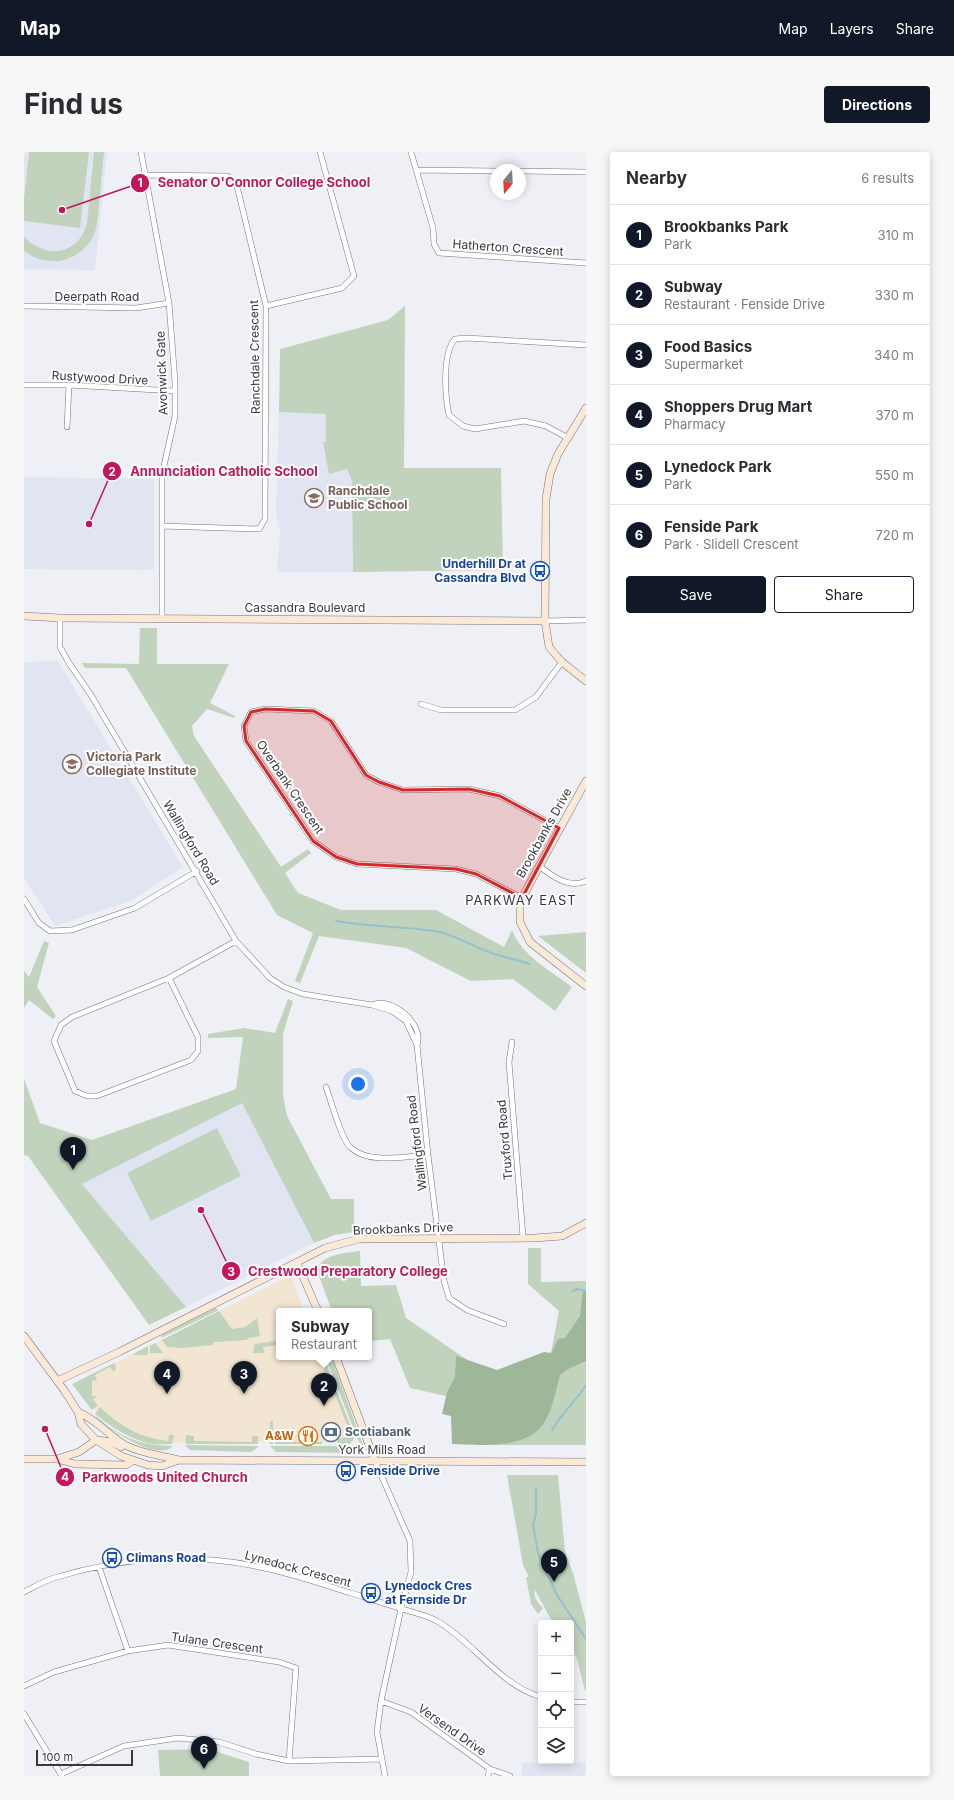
<!DOCTYPE html>
<html lang="en">
<head>
<meta charset="utf-8">
<style>
	:root { --surface:#fff; --page:#f7f7f7; --text:#2b2b33; --muted:#7c7c81; --line:#e1e1e2; --accent:#111827 }
	body { margin:0; font-family:Inter,sans-serif; background:var(--page); color:var(--text) }
	.controls { position:absolute; right:12px; bottom:12px; display:grid; overflow:hidden; border-radius:4px; box-shadow:0 2px 10px #0003 }
	.controls button { width:36px; height:36px; display:grid; place-items:center; padding:0; border:0; border-bottom:1px solid var(--line); background:var(--surface); color:var(--text); font:20px sans-serif }
	.compass { position:absolute; left:466px; top:12px; width:36px; height:36px; border-radius:50%; background:var(--surface); box-shadow:0 2px 10px #0003; rotate:198deg }
	.scale { position:absolute; left:12px; bottom:10px; width:97px; box-sizing:border-box; padding-left:4px; border:2px solid #38383b; border-top:0; font-size:11px; line-height:14px; white-space:nowrap; color:#38383b; -webkit-text-stroke:3px #fdfeff; paint-order:stroke }
	.you { position:absolute; left:334px; top:932px; width:14px; height:14px; margin:-10px; border:3px solid #fff; border-radius:50%; background:#1a73e8; box-shadow:0 0 0 6px #1a73e833 }
	.badge { display:grid; place-items:center; width:26px; height:26px; border-radius:50%; background:var(--accent); color:#fff; font-size:13px; font-weight:700 }
	.pin { position:absolute; translate:-50% -33px; filter:drop-shadow(0 1px 2px #0008) }
	.pin::after { content:''; position:absolute; top:21px; width:14px; height:12px; background:inherit; clip-path:polygon(0 0,100% 0,50% 100%) }
	.popup { position:absolute; left:252px; top:1156px; width:96px; height:52px; box-sizing:border-box; display:grid; place-content:center; border-radius:4px; background:var(--surface); filter:drop-shadow(0 1px 3px #0005); font-size:13px; white-space:nowrap; color:var(--muted) }
	.popup b { font-size:15px; color:var(--text) }
	.popup::after { content:''; position:absolute; left:50%; top:100%; margin-left:-8px; border:8px solid transparent; border-top-color:var(--surface) }
	.list { margin:0; padding:0; list-style:none }
	h2 { display:flex; justify-content:space-between; align-items:center; height:52px; margin:0; padding:0 16px; font-size:17px }
	h2 small { font-size:13px; font-weight:400; color:var(--muted) }
	.list li { display:grid; grid-template-columns:26px 1fr auto; gap:12px; align-items:center; box-sizing:border-box; height:60px; padding:0 16px; border-top:1px solid var(--line) }
	.list b { display:block; font-size:15px; white-space:nowrap }
	.list p { margin:0; font-size:13px; white-space:nowrap; color:var(--muted) }
	.list em { font-size:13px; font-style:normal; color:var(--muted) }
	.actions { display:flex; gap:8px; padding:12px 16px }
	.actions a { flex:1; padding:9px 0; border:1px solid var(--accent); border-radius:4px; text-align:center; font-size:14px; color:var(--accent) }
	.actions .main { background:var(--accent); color:#fff }
	.icon { flex:none; width:22px; height:22px; fill:none; stroke:currentColor; stroke-width:2; stroke-linecap:round; stroke-linejoin:round }
	.map { position:relative; flex:none; width:562px; height:1624px; overflow:hidden; border-radius:4px }
	header { display:flex; align-items:center; gap:24px; box-sizing:border-box; height:56px; padding:0 20px; background:var(--accent); color:#fff }
	header strong { font-size:19px }
	nav { display:flex; gap:22px; margin-inline-start:auto; font-size:14px }
	.intro { display:flex; align-items:center; justify-content:space-between; box-sizing:border-box; height:96px; padding:0 24px }
	h1 { margin:0; font-size:28px }
	.button { padding:10px 18px; border-radius:4px; background:var(--accent); color:#fff; font-size:14px; font-weight:700 }
	main { display:flex; gap:24px; padding:0 24px }
	aside { flex:1; background:var(--surface); border-radius:4px; box-shadow:0 2px 10px #0003 }
	.map>svg:first-child { display:block }
	.commercial { fill:#f2e5d1 }
	.built { fill:#e1e5f2 }
	.green { fill:#c1d3bd }
	.forest { fill:#9db798 }
	.lines { fill:none; stroke-linecap:round; stroke-linejoin:round }
	.stream { stroke:#94c0d0; stroke-width:2 }
	.street-casing { stroke:#73757b; stroke-width:6 }
	.secondary-casing { stroke:#73757b; stroke-width:8 }
	.street { stroke:#fff; stroke-width:5 }
	.secondary { stroke:#fbe9d8; stroke-width:7 }
	.marked { fill:#d62828; fill-opacity:0.2; stroke:#d62828; stroke-width:3; stroke-linejoin:round }
	.labels { text-anchor:middle; stroke-width:4; stroke-linejoin:round; paint-order:stroke }
	.street-label { font-size:12px; fill:#38383b; stroke:#fdfeff }
	.education-label { font-size:12px; font-weight:bold; fill:#785e54; stroke:#fdfeff; text-anchor:start }
	.transit-label { font-size:12px; font-weight:bold; fill:#164399; stroke:#fdfeff; text-anchor:start }
	.service-label { font-size:12px; font-weight:bold; fill:#4e5e75; stroke:#fdfeff; text-anchor:start }
	.food-label { font-size:12px; font-weight:bold; fill:#c56008; stroke:#fdfeff; text-anchor:end }
	.neighbourhood-label { font-size:13px; letter-spacing:1px; fill:#38383b; stroke:#fdfeff }
	.leader { fill:none; stroke:#c2185b; stroke-width:1.5 }
	.callout-dot { fill:#c2185b; stroke:#fdfeff; stroke-width:1.5 }
	.mark-label { font-size:12px; text-anchor:middle; font-weight:bold; fill:#fff }
	.callout-label { font-size:13px; text-anchor:middle; font-weight:bold; fill:#c2185b; stroke:#fdfeff; stroke-width:4; stroke-linejoin:round; paint-order:stroke }
</style>
</head>
<body>
<header>
<strong>Map</strong>
<nav><a>Map</a><a>Layers</a><a>Share</a></nav>
</header>
<div class="intro"><h1>Find us</h1><a class="button">Directions</a></div>
<main>
<div class="map">
<svg width="562" height="1624" viewBox="0 0 562 1624">
	<rect width="100%" height="100%" fill="#eef0f6"/>
	<path class="commercial" d="M267 1123 280 1159H255V1205H298L331 1290 148 1291 124 1289 79 1266 68 1254 51 1231Z"/>
	<path class="built" d="M0 0H83L71 118 0 117Z
		M255 260 302 261V290H313L328 329 329 420H253L256 381 252 362Z
		M0 325 130 327V418L0 417Z
		M34 509 159 715 107 749 31 774 0 726V510Z
		M218 950 290 1091 162 1155 57 1032Z
		M562 1610V1624H498V1611Z"/>
	<path class="green" d="M5 0H65L56 76 0 69V48Z
		M70 0H80C78 17 77 35 75 52 74 61 74 71 71 80 66 95 50 107 35 109 21 110 11 107 0 99V85C22 107 53 104 63 72Z
		M381 154 380 316H477L479 418 329 420 328 329 323 317 305 322 299 290H302V262L255 260 256 197 364 168Z
		M116 476H133V512H205L186 551 211 564 210 566 183 557 168 574 170 584 257 715 284 697 287 701 261 721 274 741 317 758H412L480 795 488 778C498 804 527 819 548 835L531 859 489 827 447 829 382 796 295 784 276 831 271 829 289 781 253 763 102 516H61L58 511 115 512Z
		M562 780V821L514 784Z
		M20 789 25 791 13 835 32 864 29 867 5 848 0 856V819L5 825Z
		M264 847 269 849 259 882V943L263 964 307 1047H330V1080L311 1083 290 1091 218 951 58 1032 162 1155 125 1173 4 1004 0 1003V927L16 971 68 988 212 937 219 885 184 886V882L220 876 251 881Z
		M193 976 217 1024 127 1069 103 1021Z
		M504 1096H517V1130L562 1129V1293H453V1251L386 1236 366 1187 345 1189V1159H308L293 1119C296 1102 322 1101 336 1099L337 1134 372 1133 382 1166 455 1216 490 1221 527 1201 535 1159 504 1132Z
		M191 1156 195 1158 137 1186 138 1183Z
		M195 1159 208 1177 221 1175 233 1166 236 1184 225 1186 222 1188 190 1190 189 1193 158 1196 143 1195 138 1188Z
		M255 1188V1193L239 1195 240 1201H229L230 1193 232 1192Z
		M131 1191 139 1201H126V1194Z
		M124 1194V1203H108Z
		M302 1207H307L309 1209 339 1293H336Z
		M301 1208 312 1236 308 1238 306 1234H299L300 1214 295 1213Z
		M90 1211 92 1216 90 1220 86 1215 71 1223 73 1228 68 1229V1244H73L69 1248 74 1253 68 1258 48 1232Z
		M313 1239 331 1285 326 1292H314L313 1288 327 1283 310 1240Z
		M76 1255C95 1274 117 1286 144 1289L145 1283H150L148 1292C140 1292 131 1293 123 1291 104 1286 86 1274 71 1262Z
		M70 1263C74 1265 81 1272 87 1276 108 1290 124 1293 149 1294 134 1311 82 1276 70 1263Z
		M246 1269H249V1292H246Z
		M162 1283 170 1284V1289L228 1290V1284H234V1292H162Z
		M251 1290H298V1292H251Z
		M161 1293 235 1294 231 1298 226 1300 166 1298Z
		M246 1294H326L330 1297V1301L252 1300Z
		M483 1323H534L541 1400 549 1421 562 1470V1539H561L553 1507 547 1498V1471H529L511 1438C509 1445 514 1451 519 1456L514 1462 507 1452 502 1425H505L499 1413Z
		M184 1597 225 1610V1624H136L134 1598Z"/>
	<path class="forest" d="M562 1138V1209L542 1218 536 1223C532 1237 529 1256 521 1269 506 1298 455 1293 428 1292L427 1264 418 1262 423 1240 431 1225 432 1204 473 1218 520 1200 527 1201 534 1187 541 1186 556 1164 559 1139Z"/>
	<g class="lines">
		<path class="stream" d="M312 769C345 775 378 774 411 779 429 782 446 793 462 799 477 805 491 807 506 812
			M549 1139 553 1137 562 1139
			M528 1278C537 1262 552 1249 562 1233
			M512 1336V1362L509 1373 514 1401 533 1443 562 1487"/>
		<defs>
			<path id="street" d="M117 0 145 151 151 230V264L138 323V466
				M387 0 409 76 410 92 415 101 562 111
				M394 18 472 19
				M496 19 562 20
				M120 23 203 24 212 30 242 154 241 367 235 377 138 374
				M0 154 112 156 145 151
				M242 154 318 136 330 124 296 0
				M0 233H45L151 239
				M43 275 45 233
				M544 286 522 274 500 269 451 277 439 274 425 263C421 244 418 202 431 187L442 186 562 193
				M36 466V495L45 511 67 543 212 789 246 826 260 835 279 842 348 853 368 859 382 869 393 893
				M521 469 562 468
				M397 552 417 558H491L512 545 538 510
				M515 714C528 724 545 737 562 729
				M498 746 452 722 432 717 333 712 312 705 289 689 222 589 220 574 227 560 241 557 290 559 307 569 342 623 355 630 379 638 445 637 476 644 535 676
				M0 747 15 771 26 779 48 778 111 756 173 719
				M145 826 174 885V899L167 908 73 944H63L51 939 30 889 37 873 48 865 145 826 212 789
				M348 853C367 844 401 872 393 893L404 1003 420 1129 425 1146 443 1158 480 1172
				M488 890 485 910 499 1085
				M302 935C307 949 317 986 326 995 345 1013 380 1004 404 1003
				M351 1309 386 1389 387 1420 377 1457 357 1549 353 1580 361 1624
				M75 1415 104 1499
				M0 1440C10 1435 20 1429 30 1426 97 1405 171 1400 240 1416 269 1422 298 1432 327 1441 344 1446 361 1452 379 1457 390 1461 402 1463 413 1469 451 1491 474 1532 517 1545
				M0 1534 30 1520 104 1499 144 1493 255 1510 272 1516 265 1609
				M357 1549 387 1560 466 1617 486 1624
				M547 1550H562
				M0 1562 38 1624
				M37 1622 100 1594 154 1586 195 1590 232 1602 265 1609 358 1607
				M464 1624 466 1617"/>
			<path id="secondary" d="M562 256 534 302 526 322 522 347 521 469 525 495 538 510 562 529
				M0 464 36 466 521 469
				M562 629 498 746 496 753V770L506 790 562 834
				M273 1111 294 1159
				M0 1184 40 1238 54 1260 57 1272 72 1288 97 1304 124 1313 138 1314 155 1308
				M312 1205 351 1309
				M33 1229 95 1200 301 1096 335 1087 510 1086 538 1084 562 1071
				M54 1260C72 1267 84 1283 101 1293 118 1302 137 1303 155 1308L562 1310
				M73 1288 88 1290 97 1295
				M0 1307H33L51 1312 102 1313 108 1309
				M33 1307 55 1300 72 1288"/>
		</defs>
		<use href="#street" class="street-casing"/>
		<use href="#secondary" class="secondary-casing"/>
		<use href="#street" class="street"/>
		<use href="#secondary" class="secondary"/>
	</g>
	<path class="marked" d="M241 557 290 559 307 569 342 623 355 630 379 638 445 637 476 644 535 676 498 746 452 722 432 717 333 712 312 705 289 689 222 589 220 574 227 560Z"/>
	<defs>
		<symbol id="school-ring" viewBox="-11 -11 22 22"><circle r="9.5" fill="#fdfeff" stroke="#8d6e63" stroke-width="1.5"/><path d="M0-5L7-2L0 1L-7-2ZM-4 1L0 2.5L4 1V4Q0 6-4 4Z" fill="#8d6e63"/></symbol>
		<symbol id="bus-ring" viewBox="-11 -11 22 22"><circle r="9.5" fill="#fdfeff" stroke="#1a4fb4" stroke-width="1.5"/><path d="M-5-6H5V4H4V6H2V4H-2V6H-4V4H-5ZM-3.5-4V0h7V-4ZM-3.5 1.2v1.5H-2V1.2ZM2 1.2v1.5H3.5V1.2Z" fill="#1a4fb4"/></symbol>
		<symbol id="bank-ring" viewBox="-11 -11 22 22"><circle r="9.5" fill="#fdfeff" stroke="#5c6f8a" stroke-width="1.5"/><path d="M-6-4H6V4H-6ZM0-2.3a2.3 2.3 0 1 0 0 4.6a2.3 2.3 0 1 0 0-4.6Z" fill="#5c6f8a"/></symbol>
		<symbol id="restaurant-ring" viewBox="-11 -11 22 22"><circle r="9.5" fill="#fdfeff" stroke="#e8710a" stroke-width="1.5"/><path d="M-5-6h1v4h1v-4h1v4h1v-4h1v5L-1.5 .5V6h-2V.5L-5-1ZM5-6V6H3V1.5H1.5Q1.5-4 5-6Z" fill="#e8710a"/></symbol>
	</defs>
	<g fill-rule="evenodd">
		<use href="#school-ring" x="279" y="335" width="22" height="22"/>
		<use href="#bus-ring" x="505" y="408" width="22" height="22"/>
		<use href="#school-ring" x="37" y="601" width="22" height="22"/>
		<use href="#bank-ring" x="296" y="1269" width="22" height="22"/>
		<use href="#restaurant-ring" x="273" y="1273" width="22" height="22"/>
		<use href="#bus-ring" x="311" y="1308" width="22" height="22"/>
		<use href="#bus-ring" x="77" y="1395" width="22" height="22"/>
		<use href="#bus-ring" x="336" y="1430" width="22" height="22"/>
	</g>
	<g class="labels">
		<g class="street-label">
			<text transform="translate(484 96) rotate(4)" y="4">Hatherton Crescent</text>
			<text x="73" y="149">Deerpath Road</text>
			<text transform="translate(231 205) rotate(-91)" y="4">Ranchdale Crescent</text>
			<text transform="translate(138 221) rotate(-92)" y="4">Avonwick Gate</text>
			<text transform="translate(76 226) rotate(3)" y="4">Rustywood Drive</text>
			<text x="281" y="460">Cassandra Boulevard</text>
			<text transform="translate(266 635) rotate(56)" y="4">Overbank Crescent</text>
			<text transform="translate(520 681) rotate(-61)" y="4">Brookbanks Drive</text>
			<text transform="translate(167 691) rotate(59)" y="4">Wallingford Road</text>
			<text transform="translate(481 988) rotate(-95)" y="4">Truxford Road</text>
			<text transform="translate(393 991) rotate(-97)" y="4">Wallingford Road</text>
			<text transform="translate(379 1077) rotate(-2)" y="4">Brookbanks Drive</text>
			<text x="358" y="1302">York Mills Road</text>
			<text transform="translate(274 1417) rotate(15)" y="4">Lynedock Crescent</text>
			<text transform="translate(193 1491) rotate(8)" y="4">Tulane Crescent</text>
			<text transform="translate(428 1578) rotate(35)" y="4">Versend Drive</text>
		</g>
		<g class="education-label">
			<text x="304" y="343">Ranchdale<tspan x="304" dy="14">Public School</tspan></text>
			<text x="62" y="609">Victoria Park<tspan x="62" dy="14">Collegiate Institute</tspan></text>
		</g>
		<g class="transit-label">
			<text x="502" y="416" text-anchor="end">Underhill Dr at<tspan x="502" dy="14">Cassandra Blvd</tspan></text>
			<text x="336" y="1323">Fenside Drive</text>
			<text x="102" y="1410">Climans Road</text>
			<text x="361" y="1438">Lynedock Cres<tspan x="361" dy="14">at Fernside Dr</tspan></text>
		</g>
		<g class="service-label">
			<text x="321" y="1284">Scotiabank</text>
		</g>
		<g class="food-label">
			<text x="270" y="1288">A&amp;W</text>
		</g>
		<g class="neighbourhood-label">
			<text x="497" y="753">PARKWAY EAST</text>
		</g>
	</g>
	<path class="leader" d="M38 58L116 31M65 372L88 319M177 1058L207 1119M21 1277L41 1325"/>
	<g class="callout-dot">
		<circle cx="38" cy="58" r="4"/>
		<circle cx="65" cy="372" r="4"/>
		<circle cx="177" cy="1058" r="4"/>
		<circle cx="21" cy="1277" r="4"/>
		<circle cx="116" cy="31" r="10"/>
		<circle cx="88" cy="319" r="10"/>
		<circle cx="207" cy="1119" r="10"/>
		<circle cx="41" cy="1325" r="10"/>
	</g>
	<g class="mark-label">
		<text x="116" y="35">1</text>
		<text x="88" y="324">2</text>
		<text x="207" y="1124">3</text>
		<text x="41" y="1329">4</text>
	</g>
	<g class="callout-label">
		<text x="240" y="35">Senator O'Connor College School</text>
		<text x="200" y="324">Annunciation Catholic School</text>
		<text x="324" y="1124">Crestwood Preparatory College</text>
		<text x="141" y="1330">Parkwoods United Church</text>
	</g>
</svg>
<div class="controls">
<button>+</button>
<button>−</button>
<button><svg class="icon" aria-label="locate" viewBox="0 0 24 24"><circle cx="12" cy="12" r="6"/><path d="M12 2v4M12 18v4M2 12h4M18 12h4"/></svg></button>
<button><svg class="icon" aria-label="layers" viewBox="0 0 24 24"><path d="M12 4l9 5-9 5-9-5zM3 14l9 5 9-5"/></svg></button>
</div>
<svg class="compass" viewBox="-18 -18 36 36"><path d="M0-13l5 13h-10z" fill="#e53935"/><path d="M0 13l5-13h-10z" fill="#7c7c81"/></svg>
<div class="scale">100 m</div>
<div class="you"></div>
<div class="pin badge" style="left:49px;top:1018px">1</div>
<div class="pin badge" style="left:300px;top:1254px">2</div>
<div class="popup"><b>Subway</b>Restaurant</div>
<div class="pin badge" style="left:220px;top:1242px">3</div>
<div class="pin badge" style="left:143px;top:1242px">4</div>
<div class="pin badge" style="left:530px;top:1430px">5</div>
<div class="pin badge" style="left:180px;top:1617px">6</div>
</div>
<aside>
<h2>Nearby<small>6 results</small></h2>
<ul class="list">
<li><span class="badge">1</span><div><b>Brookbanks Park</b><p>Park</p></div><em>310 m</em></li>
<li><span class="badge">2</span><div><b>Subway</b><p>Restaurant · Fenside Drive</p></div><em>330 m</em></li>
<li><span class="badge">3</span><div><b>Food Basics</b><p>Supermarket</p></div><em>340 m</em></li>
<li><span class="badge">4</span><div><b>Shoppers Drug Mart</b><p>Pharmacy</p></div><em>370 m</em></li>
<li><span class="badge">5</span><div><b>Lynedock Park</b><p>Park</p></div><em>550 m</em></li>
<li><span class="badge">6</span><div><b>Fenside Park</b><p>Park · Slidell Crescent</p></div><em>720 m</em></li>
</ul>
<div class="actions"><a class="main">Save</a><a>Share</a></div>
</aside>
</main>
</body>
</html>
